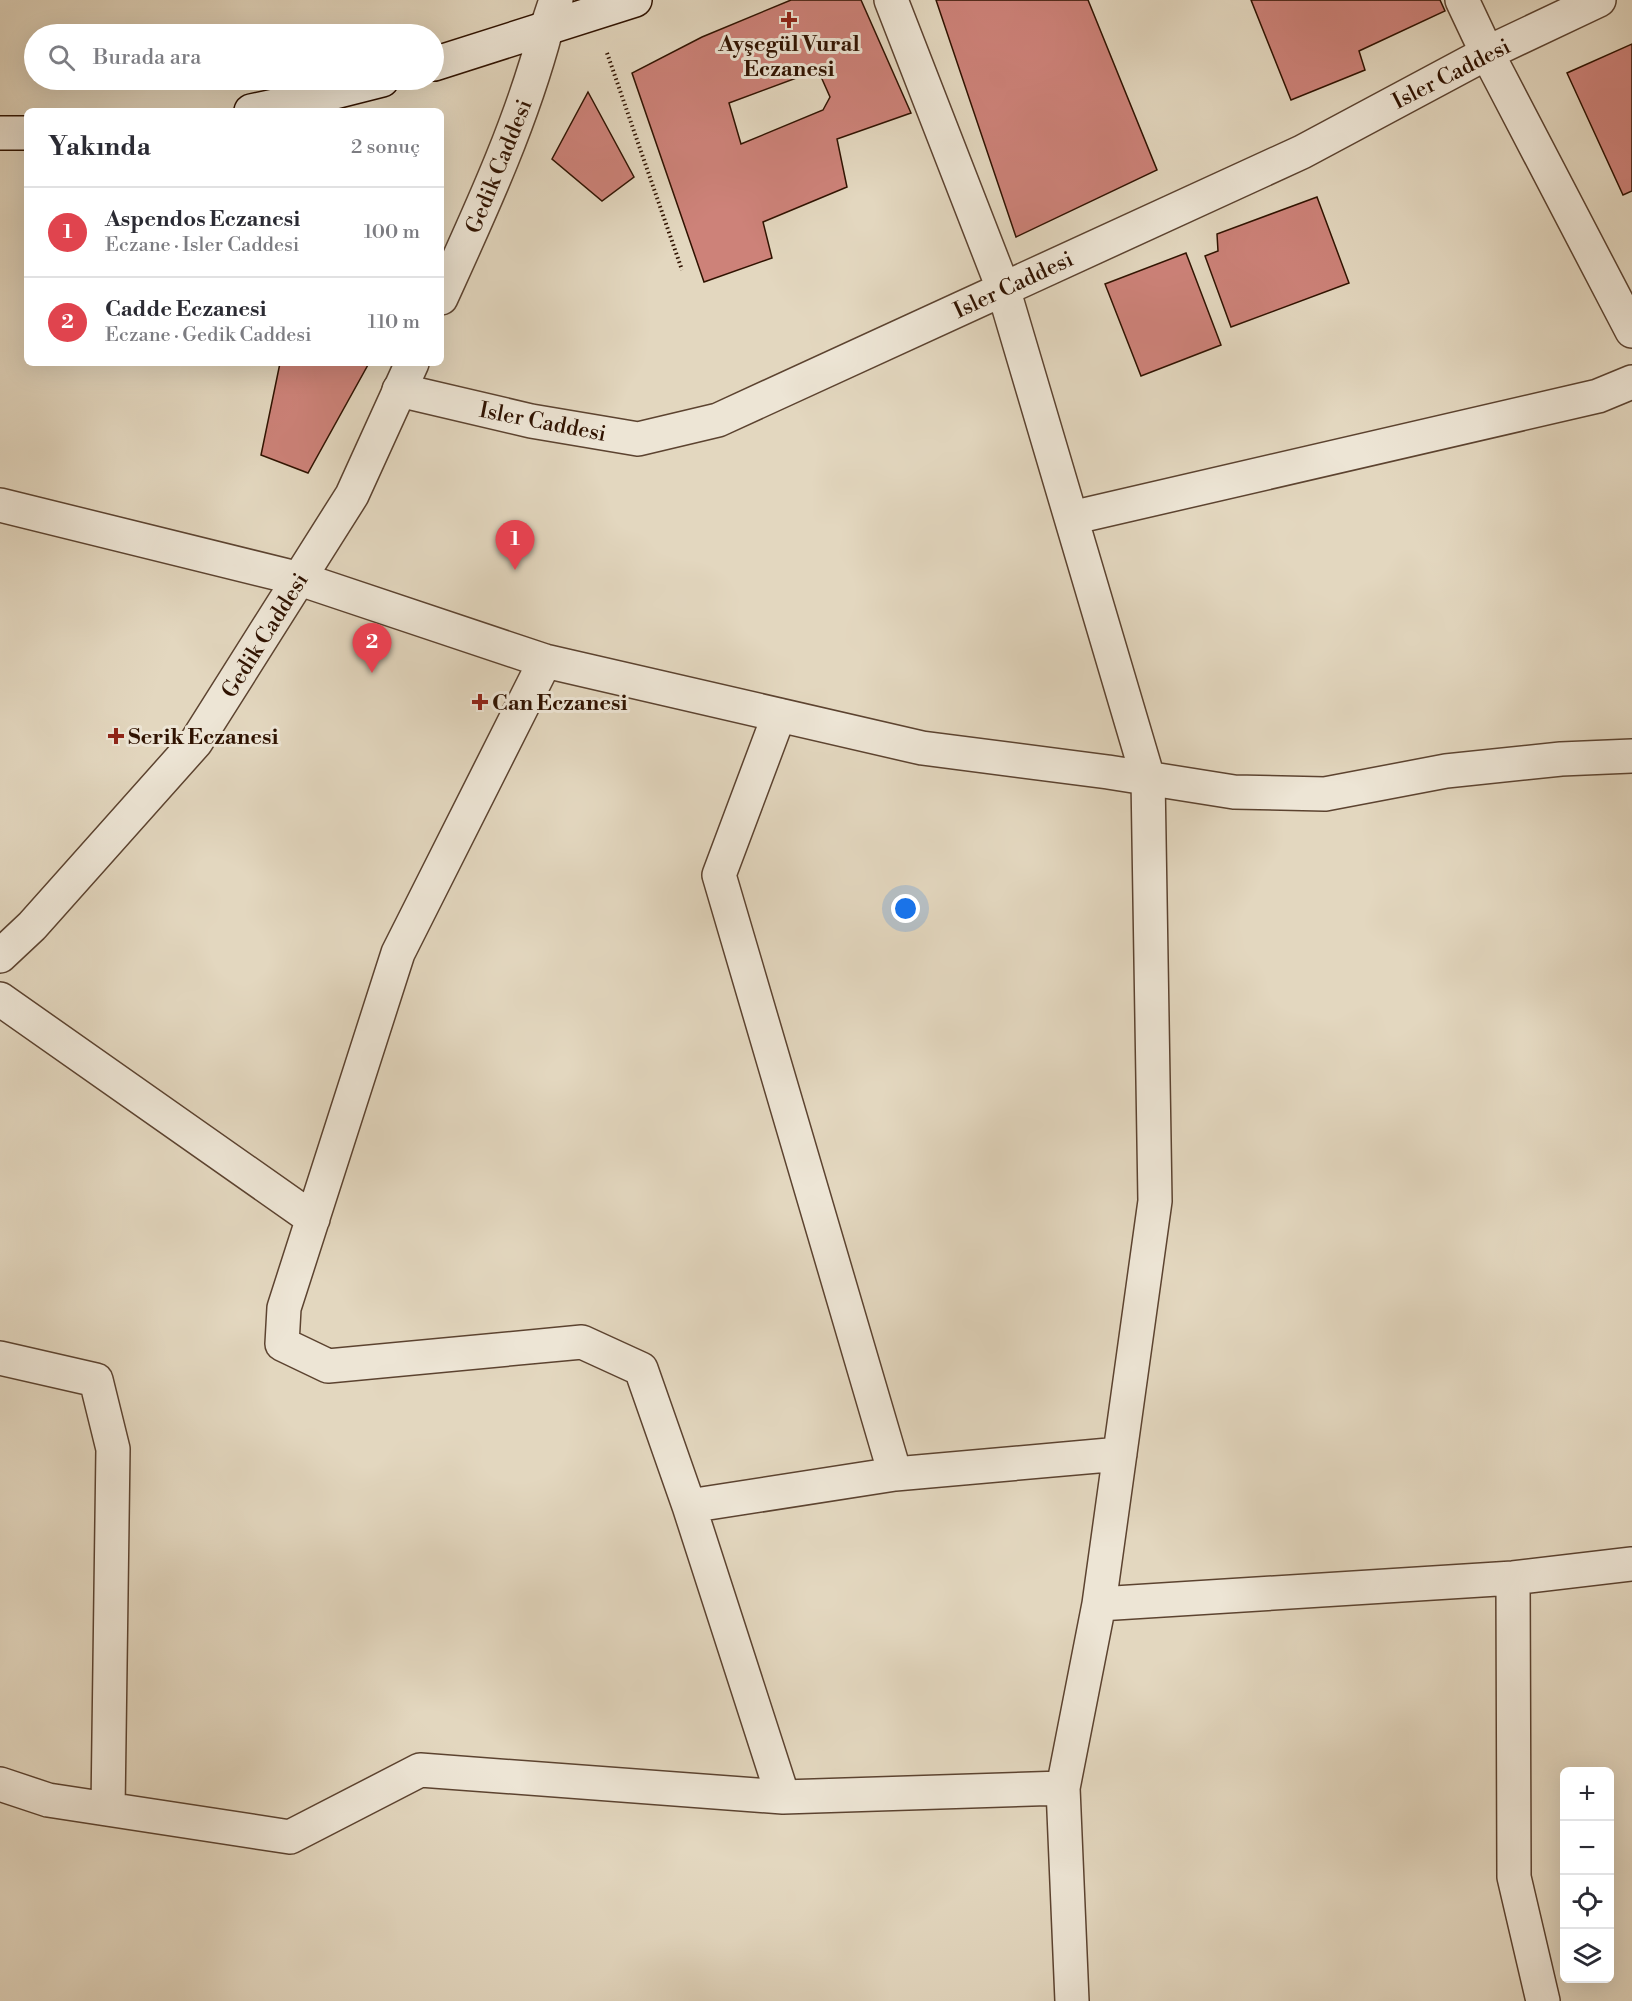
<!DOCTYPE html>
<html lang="tr">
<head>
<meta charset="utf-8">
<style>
	:root { --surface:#fff; --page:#f2f2f3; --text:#2b2b33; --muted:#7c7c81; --line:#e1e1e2; --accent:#8f2418 }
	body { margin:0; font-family:"Libre Bodoni",serif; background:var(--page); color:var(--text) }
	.controls { position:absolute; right:18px; bottom:18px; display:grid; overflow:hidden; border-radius:9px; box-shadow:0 6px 24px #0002 }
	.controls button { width:54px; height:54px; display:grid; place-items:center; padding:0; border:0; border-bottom:2px solid var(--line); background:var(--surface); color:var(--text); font:30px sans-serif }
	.you { position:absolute; left:906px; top:909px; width:21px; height:21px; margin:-15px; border:4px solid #fff; border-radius:50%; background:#1a73e8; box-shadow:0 0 0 9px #1a73e833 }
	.badge { display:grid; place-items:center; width:39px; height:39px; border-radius:50%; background:var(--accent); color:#fff; font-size:20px; font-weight:700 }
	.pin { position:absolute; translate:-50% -50px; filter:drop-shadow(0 2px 3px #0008) }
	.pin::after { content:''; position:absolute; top:32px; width:21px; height:18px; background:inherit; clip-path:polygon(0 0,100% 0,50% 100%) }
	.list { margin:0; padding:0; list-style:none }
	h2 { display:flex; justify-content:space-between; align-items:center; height:78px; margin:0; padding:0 24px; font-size:26px }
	h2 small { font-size:20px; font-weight:400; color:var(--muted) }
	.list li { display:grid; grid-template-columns:39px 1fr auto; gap:18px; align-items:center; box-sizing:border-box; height:90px; padding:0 24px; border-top:2px solid var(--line) }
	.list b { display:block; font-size:22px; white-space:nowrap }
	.list p { margin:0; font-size:20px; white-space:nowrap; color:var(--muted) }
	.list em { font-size:20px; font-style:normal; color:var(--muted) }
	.icon { flex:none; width:33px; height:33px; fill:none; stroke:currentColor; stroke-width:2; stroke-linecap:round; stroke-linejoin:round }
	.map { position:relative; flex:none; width:1632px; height:2001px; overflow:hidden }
	.search { position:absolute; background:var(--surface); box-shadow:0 6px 24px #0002; left:24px; top:24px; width:420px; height:66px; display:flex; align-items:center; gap:15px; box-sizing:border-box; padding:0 21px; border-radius:33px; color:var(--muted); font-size:22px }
	.panel { position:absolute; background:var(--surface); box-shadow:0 6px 24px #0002; left:24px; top:108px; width:420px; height:258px; border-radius:9px }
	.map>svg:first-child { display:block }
	.building { fill:#cd8279; stroke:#2f1200; stroke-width:1.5; fill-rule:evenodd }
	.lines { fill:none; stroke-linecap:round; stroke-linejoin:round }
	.minor-casing { stroke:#5c4330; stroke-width:36 }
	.tertiary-casing { stroke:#5c4330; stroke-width:36 }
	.secondary-casing { stroke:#2f1200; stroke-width:36 }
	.path { stroke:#2f1200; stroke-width:4; stroke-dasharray:1.5 3; stroke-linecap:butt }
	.minor { stroke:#ede5d5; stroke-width:33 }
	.tertiary { stroke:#ede5d5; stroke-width:33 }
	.secondary { stroke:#ede5d5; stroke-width:33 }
	.poi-dot { fill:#8f2418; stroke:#ede5d5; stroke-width:2 }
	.labels { text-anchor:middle; stroke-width:6; stroke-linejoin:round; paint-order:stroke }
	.poi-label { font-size:22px; font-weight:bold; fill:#2f1200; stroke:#ede5d5; text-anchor:start }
	.street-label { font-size:22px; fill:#2f1200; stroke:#ede5d5 }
</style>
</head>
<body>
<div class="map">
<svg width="1632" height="2001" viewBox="0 0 1632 2001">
	<rect width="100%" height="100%" fill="#e3d7bf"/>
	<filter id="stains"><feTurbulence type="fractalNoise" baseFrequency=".00333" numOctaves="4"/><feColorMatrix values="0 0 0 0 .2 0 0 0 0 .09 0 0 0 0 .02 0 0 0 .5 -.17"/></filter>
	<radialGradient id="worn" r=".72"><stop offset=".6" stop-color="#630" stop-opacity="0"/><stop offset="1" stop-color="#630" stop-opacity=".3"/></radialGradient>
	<path class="building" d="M791 0H861L911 113 837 139 847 187 763 222 772 258 704 282 632 73 702 37ZM818 70 830 97 823 110 741 144 729 103Z
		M936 0H1088L1157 170 1016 237Z
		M1251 0H1440L1445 11 1359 51 1365 70 1291 100Z
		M1632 44V191L1623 195 1567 73Z
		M588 92 634 177 602 201 552 159Z
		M1317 197 1349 283 1231 327 1205 256 1218 251 1217 234Z
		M1186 253 1221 345 1141 376 1105 284Z
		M280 363H369L308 473 261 455Z"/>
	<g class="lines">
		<defs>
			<path id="minor" d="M891 0 1003 288 1148 778 1155 1201 1099 1604 1063 1788 1072 2001
				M1462 0 1487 53 1632 331
				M546 30 556 0
				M399 390 531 421 638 439 718 420 1302 152 1487 53 1599 0
				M0 505 300 579 545 661 922 748 1108 772 1234 792 1325 794 1446 771 1561 759 1632 756
				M1071 518 1598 396 1632 382
				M545 661 398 953 284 1308 282 1344 328 1366 582 1342 641 1369 689 1506 783 1797
				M779 715 719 875 895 1474
				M0 999 313 1219
				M0 1358 96 1380 113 1449 108 1809
				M689 1506 895 1474 1120 1454
				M1513 1578 1514 1877 1543 2001
				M1099 1604 1513 1578 1632 1564
				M0 1784 48 1800 290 1837 420 1770 783 1797 1063 1788"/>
			<path id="tertiary" d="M441 298C481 210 521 124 546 30
				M0 956 32 926 196 742 352 495 412 363"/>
			<path id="secondary" d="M434 64 635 0
				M251 111 303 100 382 80
				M0 133H27"/>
		</defs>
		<use href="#minor" class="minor-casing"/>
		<use href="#tertiary" class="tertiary-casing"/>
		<use href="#secondary" class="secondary-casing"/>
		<path class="path" d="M607 53 682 270"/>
		<use href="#minor" class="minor"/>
		<use href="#tertiary" class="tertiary"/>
		<use href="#secondary" class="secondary"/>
	</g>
	<g class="poi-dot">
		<path d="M786 11h6v6h6v6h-6v6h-6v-6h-6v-6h6z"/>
		<path d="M477 693h6v6h6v6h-6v6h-6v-6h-6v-6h6z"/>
		<path d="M113 727h6v6h6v6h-6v6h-6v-6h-6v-6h6z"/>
	</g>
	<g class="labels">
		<g class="poi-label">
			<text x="789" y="51" text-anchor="middle">Ayşegül Vural<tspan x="789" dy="25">Eczanesi</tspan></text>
			<text x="492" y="710">Can Eczanesi</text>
			<text x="128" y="744">Serik Eczanesi</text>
		</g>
		<g class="street-label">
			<text transform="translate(1451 73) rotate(-27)" y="8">Isler Caddesi</text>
			<text transform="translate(498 166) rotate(-68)" y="8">Gedik Caddesi</text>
			<text transform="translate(1013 284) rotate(-25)" y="8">Isler Caddesi</text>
			<text transform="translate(543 421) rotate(11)" y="8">Isler Caddesi</text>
			<text transform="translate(264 635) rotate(-58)" y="8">Gedik Caddesi</text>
		</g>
	</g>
	<rect width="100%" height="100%" filter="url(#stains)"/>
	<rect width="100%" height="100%" fill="url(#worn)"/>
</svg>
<div class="controls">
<button>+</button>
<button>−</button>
<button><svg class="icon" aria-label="locate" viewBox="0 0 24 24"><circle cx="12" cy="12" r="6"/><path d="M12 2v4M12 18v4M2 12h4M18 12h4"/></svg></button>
<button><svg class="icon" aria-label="layers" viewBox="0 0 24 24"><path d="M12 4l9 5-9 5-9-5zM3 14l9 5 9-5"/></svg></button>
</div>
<div class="you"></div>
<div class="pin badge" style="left:515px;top:570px;background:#e0444e">1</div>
<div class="pin badge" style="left:372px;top:673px;background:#e0444e">2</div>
<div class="search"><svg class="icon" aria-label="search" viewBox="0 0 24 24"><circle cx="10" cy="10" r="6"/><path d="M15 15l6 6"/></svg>Burada ara</div>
<section class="panel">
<h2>Yakında<small>2 sonuç</small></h2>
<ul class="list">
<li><span class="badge" style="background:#e0444e">1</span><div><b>Aspendos Eczanesi</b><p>Eczane · Isler Caddesi</p></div><em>100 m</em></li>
<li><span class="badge" style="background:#e0444e">2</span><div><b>Cadde Eczanesi</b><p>Eczane · Gedik Caddesi</p></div><em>110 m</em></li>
</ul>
</section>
</div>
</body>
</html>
